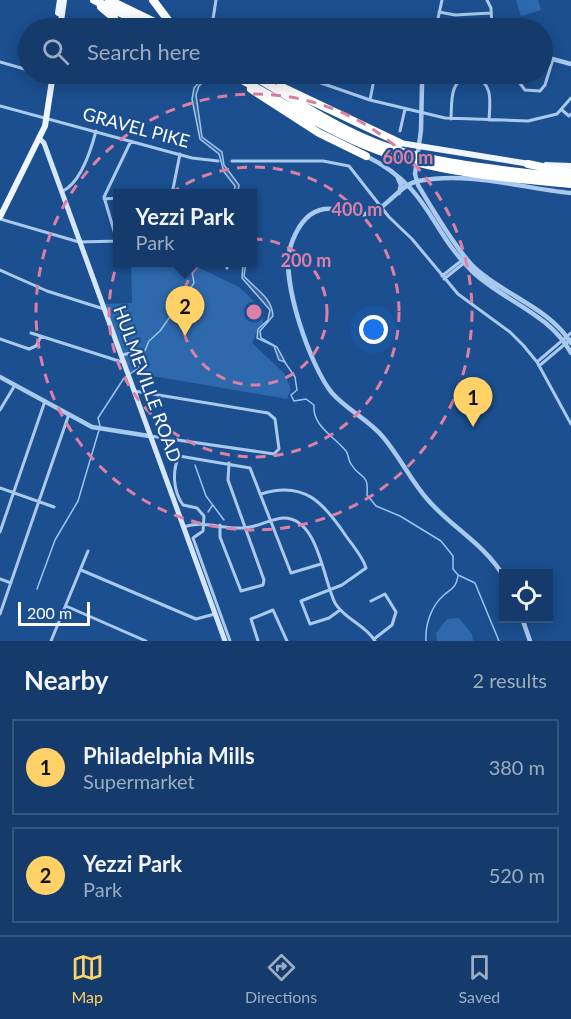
<!DOCTYPE html>
<html lang="en">
<head>
<meta charset="utf-8">
<style>
	:root { --surface:#143b6b; --page:#1d4271; --text:#f1f3f6; --muted:#9dadc1; --line:#33557e; --accent:#ffd166 }
	body { margin:0; font-family:Lato,sans-serif; background:var(--page); color:var(--text) }
	.controls { position:absolute; right:18px; bottom:18px; display:grid; overflow:hidden; border-radius:0px; box-shadow:0 3px 15px #0003 }
	.controls button { width:54px; height:54px; display:grid; place-items:center; padding:0; border:0; border-bottom:2px solid var(--line); background:var(--surface); color:var(--text); font:30px sans-serif }
	.scale { position:absolute; left:18px; bottom:15px; width:72px; box-sizing:border-box; padding-left:6px; border:3px solid #fff; border-top:0; font-size:16px; line-height:21px; white-space:nowrap; color:#fff; -webkit-text-stroke:4px #1b4f8f; paint-order:stroke }
	.you { position:absolute; left:374px; top:330px; width:21px; height:21px; margin:-15px; border:4px solid #fff; border-radius:50%; background:#1a73e8; box-shadow:0 0 0 9px #1a73e833 }
	.badge { display:grid; place-items:center; width:39px; height:39px; border-radius:50%; background:var(--accent); color:#111; font-size:20px; font-weight:700 }
	.pin { position:absolute; translate:-50% -50px; filter:drop-shadow(0 2px 3px #0008) }
	.pin::after { content:''; position:absolute; top:32px; width:21px; height:18px; background:inherit; clip-path:polygon(0 0,100% 0,50% 100%) }
	.popup { position:absolute; left:113px; top:189px; width:144px; height:78px; box-sizing:border-box; display:grid; place-content:center; border-radius:0px; background:var(--surface); filter:drop-shadow(0 2px 4px #0005); font-size:20px; white-space:nowrap; color:var(--muted) }
	.popup b { font-size:22px; color:var(--text) }
	.popup::after { content:''; position:absolute; left:50%; top:100%; margin-left:-12px; border:12px solid transparent; border-top-color:var(--surface) }
	.list { margin:0; padding:0; list-style:none }
	h2 { display:flex; justify-content:space-between; align-items:center; height:78px; margin:0; padding:0 24px; font-size:26px }
	h2 small { font-size:20px; font-weight:400; color:var(--muted) }
	.list li { display:grid; grid-template-columns:39px 1fr auto; gap:18px; align-items:center; box-sizing:border-box; height:96px; margin:0 12px 12px; padding:0 12px; border:2px solid var(--line); border-radius:0px }
	.list b { display:block; font-size:22px; white-space:nowrap }
	.list p { margin:0; font-size:20px; white-space:nowrap; color:var(--muted) }
	.list em { font-size:20px; font-style:normal; color:var(--muted) }
	.icon { flex:none; width:33px; height:33px; fill:none; stroke:currentColor; stroke-width:2; stroke-linecap:round; stroke-linejoin:round }
	.map { position:relative; flex:none; width:571px; height:641px; overflow:hidden }
	.search { position:absolute; background:var(--surface); box-shadow:0 3px 15px #0003; left:18px; right:18px; top:18px; height:66px; display:flex; align-items:center; gap:15px; box-sizing:border-box; padding:0 21px; border-radius:33px; color:var(--muted); font-size:22px }
	.sheet { height:294px; background:var(--surface) }
	nav { display:flex; justify-content:space-around; align-items:center; box-sizing:border-box; height:84px; border-top:2px solid var(--line); background:var(--surface); font-size:16px; color:var(--muted) }
	nav a { display:grid; justify-items:center; gap:3px }
	nav .on { color:var(--accent) }
	.map>svg:first-child { display:block }
	.green { fill:#2e69ad }
	.water { fill:#3c6290; stroke:#9cc4f0; stroke-width:1.5 }
	.lines { fill:none; stroke-linecap:round; stroke-linejoin:round }
	.stream { stroke:#9cc4f0; stroke-width:1.5 }
	.minor { stroke:#a9c9ee; stroke-width:3 }
	.tertiary { stroke:#a9c9ee; stroke-width:4.5 }
	.secondary { stroke:#d6e6fa; stroke-width:5 }
	.primary { stroke:#f0f6ff; stroke-width:6 }
	.motorway { stroke:#fff; stroke-width:8 }
	.ring { fill:none; stroke:#dd80a5; stroke-width:3; stroke-dasharray:10 8 }
	.labels { text-anchor:middle; stroke-width:4.5; stroke-linejoin:round; paint-order:stroke }
	.street-label { font-size:18px; fill:#fff; stroke:#1b4f8f }
	.centre { fill:#dd80a5; stroke:#1b4f8f; stroke-width:3 }
	.ring-label { font-size:18px; text-anchor:middle; font-weight:bold; fill:#dd80a5; stroke:#1b4f8f; stroke-width:4.5; stroke-linejoin:round; paint-order:stroke }
</style>
</head>
<body>
<div class="map">
<svg width="571" height="641" viewBox="0 0 571 641">
	<rect width="100%" height="100%" fill="#1b4f8f"/>
	<path class="green" d="M516 0H538L541 10 521 16Z
		M131 263H189L239 287 254 301 263 317V325L258 329 252 343 284 373 291 389 287 399 129 372 104 304 132 303Z
		M459 618 472 634 473 641H437L436 633 447 619Z"/>
	<path class="water" d="M206 74H212L199 86 196 95 202 137 222 152 224 165 239 185 238 193H234L235 186 224 172 219 154 200 139 192 99 194 88Z
		M243 263H246L244 276C255 289 272 297 273 316L260 331 261 338 277 347 285 362 279 360 274 346 257 338 258 329 268 320 270 310 242 278Z"/>
	<g class="lines">
		<path class="stream" d="M284 361 295 377 297 390 291 395 294 401 306 399 314 405C312 426 335 437 346 451 349 455 348 460 351 464 360 480 369 471 367 495L376 506 400 516 441 541 453 556V569L458 575 475 583 499 641
			M100 426 98 418 124 378 137 369 149 341 160 331 194 283 192 272 196 267 193 262
			M195 465 206 496 224 520
			M208 512 212 506
			M37 589 55 540 78 501 99 430
			M426 641C425 625 431 606 444 595 452 588 456 588 458 576"/>
		<path class="minor" d="M487 0 491 8 492 28
			M439 12 455 15 491 13
			M213 19 216 0
			M436 28 442 0
			M0 62 28 70
			M41 74 53 77
			M305 74 321 83 370 100 375 74
			M519 74V82L525 90 540 91 545 85 553 59
			M370 100 445 118 528 121 557 114 571 98
			M0 106 192 158 218 161
			M562 110 569 116 571 114
			M451 119C452 100 449 79 472 76 494 82 490 102 489 120
			M400 131 405 109
			M232 161H323L349 166 389 217 412 239 458 294 510 332 523 345 537 362 571 424
			M63 191C81 182 91 150 96 131
			M172 194 180 154
			M104 199 118 198
			M0 219 79 242 118 241
			M117 241 104 197 131 141
			M226 262 227 268
			M0 270 47 291 104 309
			M442 276 461 261
			M444 279 464 263
			M31 333 122 362
			M0 339 29 349 36 346 41 336
			M122 355 139 351
			M537 362 571 333
			M539 366 571 339
			M134 391 268 413 275 419 279 449 274 454 150 436
			M0 410 15 385
			M0 488 54 507
			M261 494C304 480 324 503 346 536 353 546 363 557 366 568L342 585 301 601 310 624 329 618 340 610
			M220 525V537L241 591 263 585 264 580 228 480 229 463
			M183 527C204 520 221 529 242 528 257 528 269 519 283 518 318 517 323 579 335 603 344 619 366 625 375 641
			M0 532 45 401
			M81 570 196 619 215 614
			M0 579 11 583
			M371 601 385 594 396 612 392 625 374 639
			M66 606 146 641
			M0 614 69 414
			M51 641 88 551
			M230 641 193 538 203 531 204 516 197 508 183 505C173 491 172 471 179 456L250 468 291 573 321 564
			M258 641 251 619 273 610 287 641"/>
		<path class="tertiary" d="M542 56 571 64
			M425 74 422 84 421 130 415 174 418 185C431 207 458 253 476 269 506 296 549 308 571 343
			M366 156C431 188 429 230 473 272 505 302 549 313 571 353
			M397 176 401 185 399 193
			M0 377 92 427 149 436
			M504 577C485 544 452 528 428 500 411 481 400 457 383 437 369 420 347 410 332 393 310 366 281 281 290 248 295 232 303 215 320 210 335 205 350 216 365 214 386 212 398 185 418 181 469 171 520 188 571 193
			M522 618 530 641"/>
		<path class="secondary" d="M40 139 44 143 225 641"/>
		<path class="primary" d="M58 13 60 0
			M60 28 64 0
			M400 143 530 164
			M546 165 571 166
			M0 217 45 126 53 74"/>
		<path class="motorway" d="M94 0 151 28
			M109 0 167 28
			M153 0 174 28
			M101 7 114 18 118 28
			M231 74C278 99 328 132 377 150 437 173 508 178 571 184
			M250 74C294 99 338 130 387 147 443 166 512 170 571 179
			M280 86 400 143
			M251 89 319 133 366 156
			M528 164 571 173"/>
	</g>
	<g class="ring">
		<circle cx="254" cy="312" r="73"/>
		<circle cx="254" cy="312" r="145"/>
		<circle cx="254" cy="312" r="218"/>
	</g>
	<g class="labels">
		<g class="street-label">
			<text transform="translate(136 128) rotate(15)" y="6">GRAVEL PIKE</text>
			<text transform="translate(147 384) rotate(70)" y="6">HULMEVILLE ROAD</text>
		</g>
	</g>
	<circle cx="254" cy="312" r="9" class="centre"/>
	<g class="ring-label">
		<text x="408" y="164">600 m</text>
		<text x="357" y="216">400 m</text>
		<text x="306" y="267">200 m</text>
	</g>
</svg>
<div class="controls">
<button><svg class="icon" aria-label="locate" viewBox="0 0 24 24"><circle cx="12" cy="12" r="6"/><path d="M12 2v4M12 18v4M2 12h4M18 12h4"/></svg></button>
</div>
<div class="scale">200 m</div>
<div class="you"></div>
<div class="pin badge" style="left:473px;top:427px">1</div>
<div class="pin badge" style="left:185px;top:336px">2</div>
<div class="popup"><b>Yezzi Park</b>Park</div>
<div class="search"><svg class="icon" aria-label="search" viewBox="0 0 24 24"><circle cx="10" cy="10" r="6"/><path d="M15 15l6 6"/></svg>Search here</div>
</div>
<section class="sheet">
<h2>Nearby<small>2 results</small></h2>
<ul class="list">
<li><span class="badge">1</span><div><b>Philadelphia Mills</b><p>Supermarket</p></div><em>380 m</em></li>
<li><span class="badge">2</span><div><b>Yezzi Park</b><p>Park</p></div><em>520 m</em></li>
</ul>
</section>
<nav>
<a class="on"><svg class="icon" aria-label="map" viewBox="0 0 24 24"><path d="M3 6l6-2 6 2 6-2v14l-6 2-6-2-6 2zM9 4v14M15 6v14"/></svg>Map</a>
<a><svg class="icon" aria-label="directions" viewBox="0 0 24 24"><path d="M12 3l9 9-9 9-9-9zM9 14v-3h6M13 9l2 2-2 2"/></svg>Directions</a>
<a><svg class="icon" aria-label="saved" viewBox="0 0 24 24"><path d="M7 4h10v16l-5-4-5 4z"/></svg>Saved</a>
</nav>
</body>
</html>
